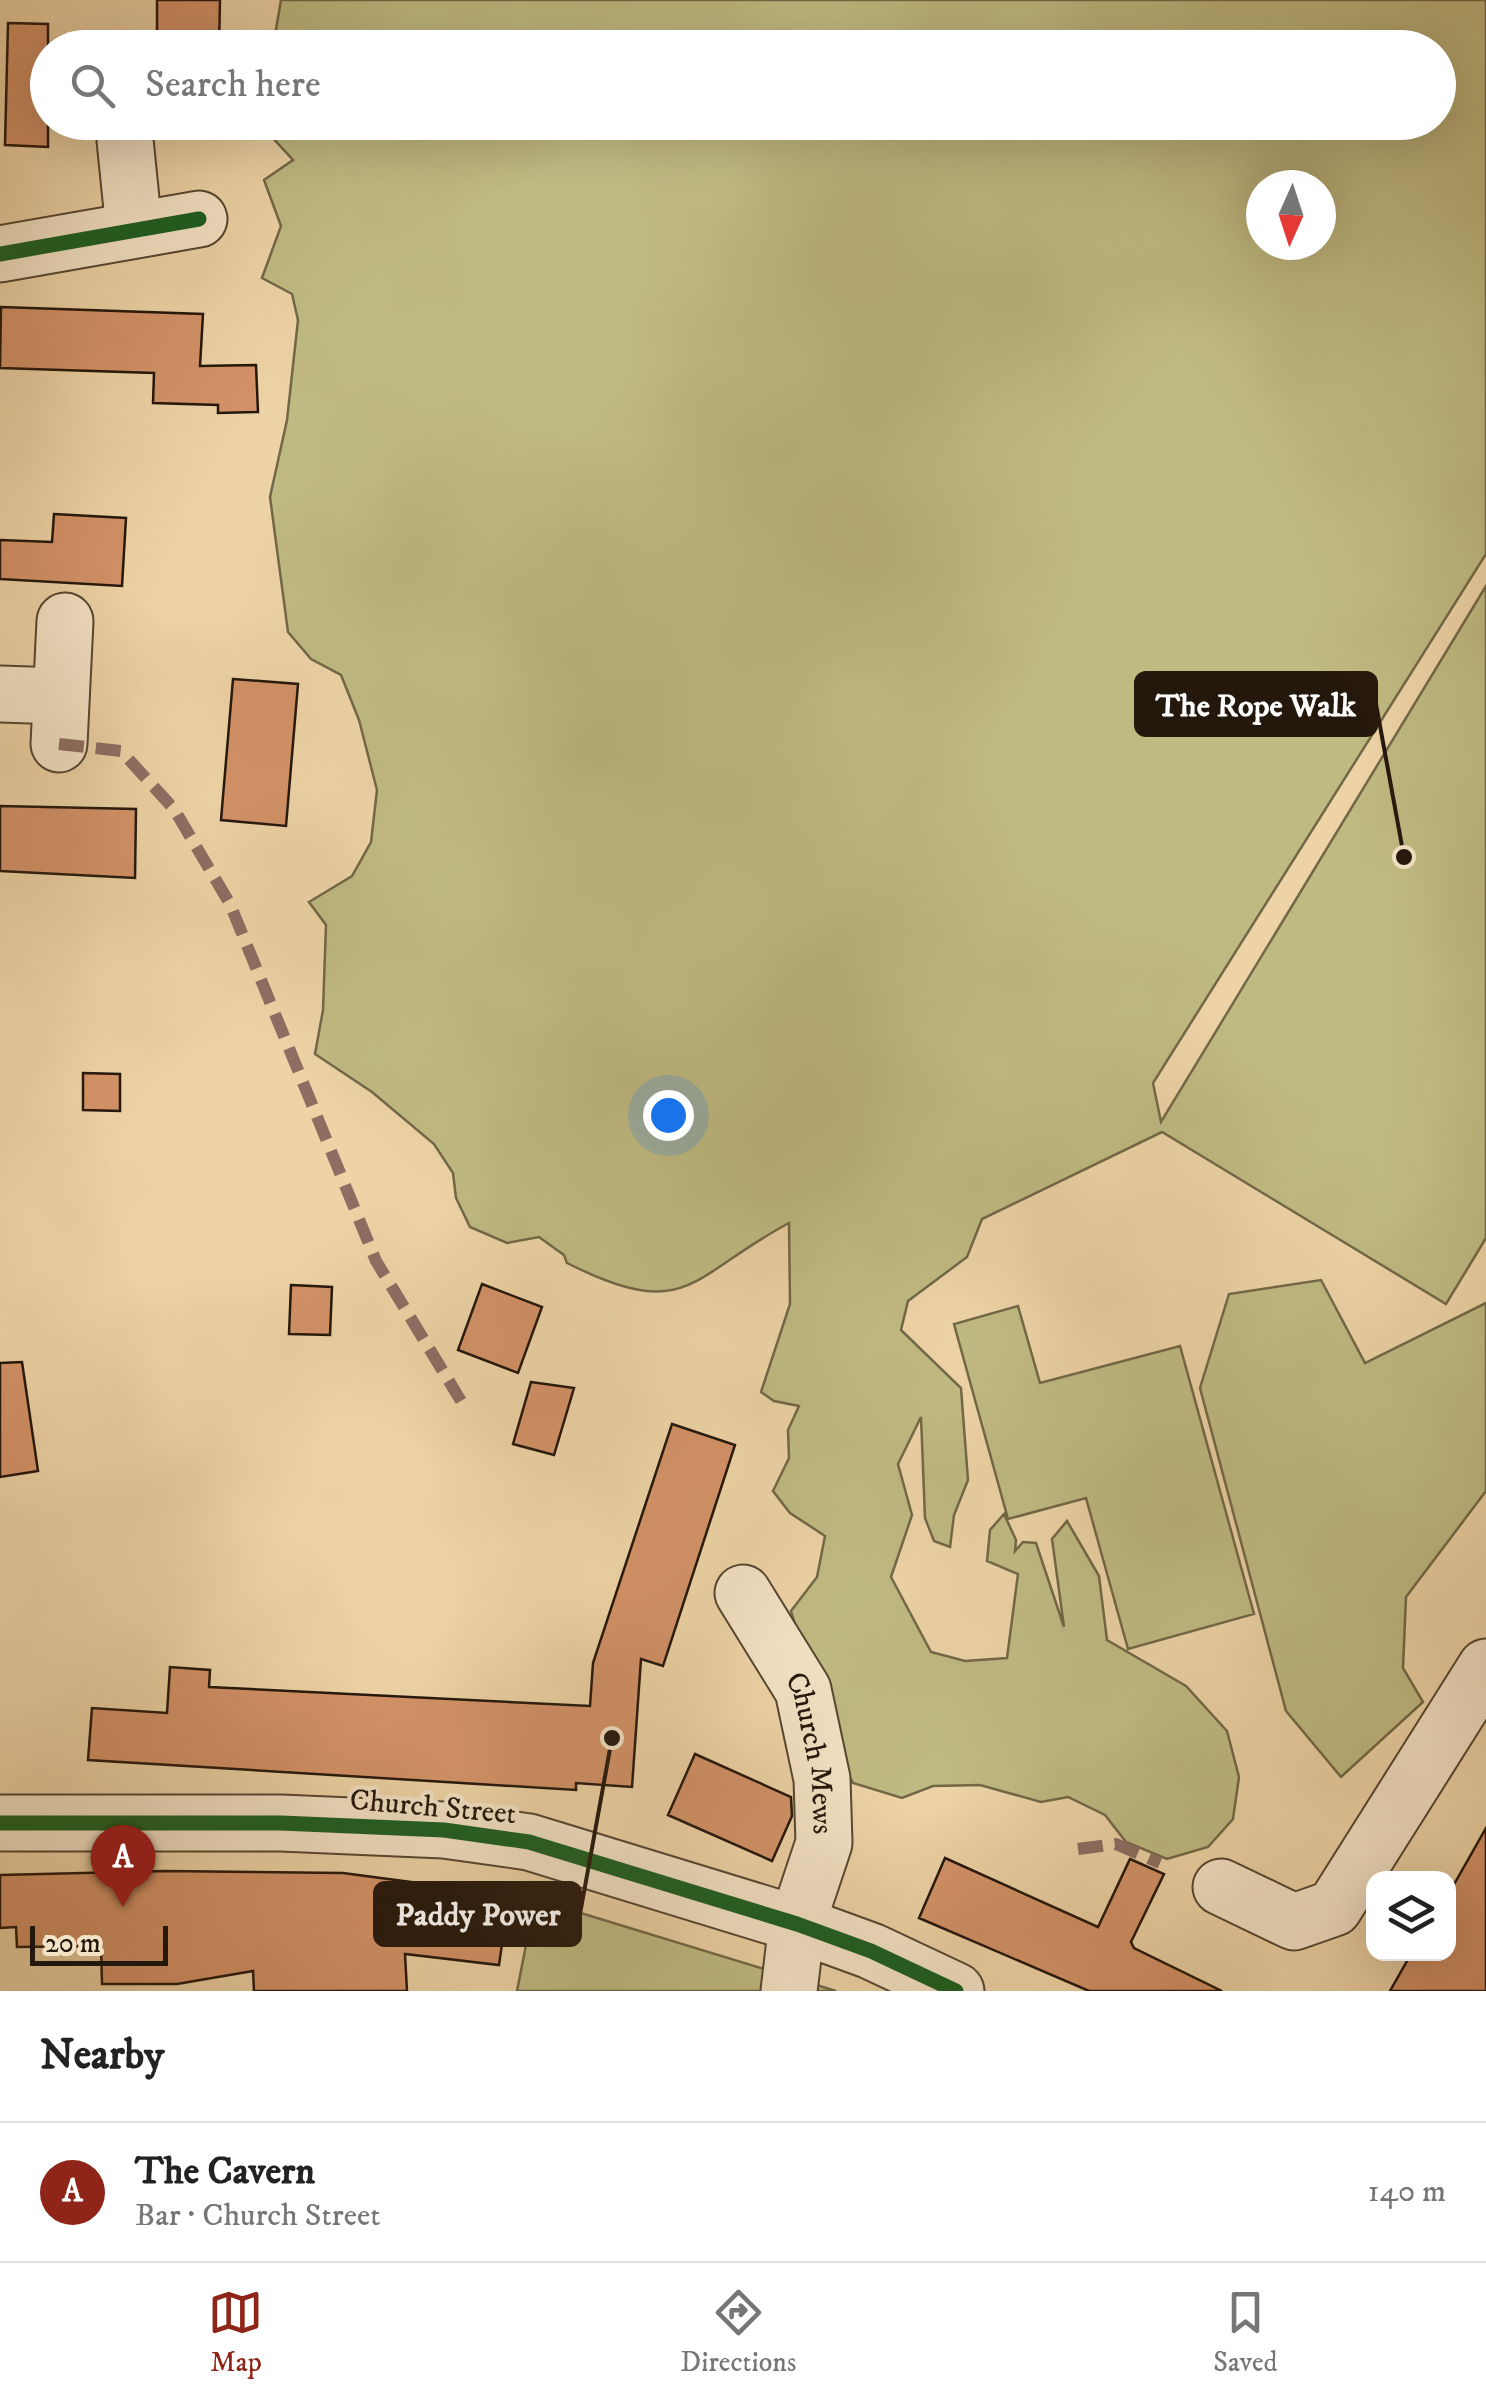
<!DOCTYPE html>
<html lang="en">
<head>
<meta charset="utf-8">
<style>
	:root { --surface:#fff; --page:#f2f2f2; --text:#222; --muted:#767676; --line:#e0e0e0; --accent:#8f2418 }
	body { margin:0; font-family:"IM FELL DW Pica",serif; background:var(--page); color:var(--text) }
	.controls { position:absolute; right:30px; bottom:30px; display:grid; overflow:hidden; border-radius:20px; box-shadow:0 10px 40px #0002 }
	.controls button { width:90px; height:90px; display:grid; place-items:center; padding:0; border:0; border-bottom:2px solid var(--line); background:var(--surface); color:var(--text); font:50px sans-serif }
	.compass { position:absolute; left:1246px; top:170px; width:90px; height:90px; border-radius:50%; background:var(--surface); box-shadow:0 10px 40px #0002; rotate:183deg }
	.scale { position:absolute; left:30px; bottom:25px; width:138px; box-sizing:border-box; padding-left:10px; border:5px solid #24170c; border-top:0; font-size:28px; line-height:35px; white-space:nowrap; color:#24170c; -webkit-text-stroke:8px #f3e2c5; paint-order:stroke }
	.you { position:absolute; left:668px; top:1115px; width:35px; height:35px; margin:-25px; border:8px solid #fff; border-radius:50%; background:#1a73e8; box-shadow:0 0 0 15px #1a73e833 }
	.badge { display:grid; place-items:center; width:65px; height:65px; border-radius:50%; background:var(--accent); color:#fff; font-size:32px; font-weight:700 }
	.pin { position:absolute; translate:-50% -82px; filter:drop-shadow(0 2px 5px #0008) }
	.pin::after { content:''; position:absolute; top:52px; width:35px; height:30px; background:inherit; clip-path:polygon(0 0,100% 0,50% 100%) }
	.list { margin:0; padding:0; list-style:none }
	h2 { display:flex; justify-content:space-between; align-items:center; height:130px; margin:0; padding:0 40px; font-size:42px }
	h2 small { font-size:32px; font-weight:400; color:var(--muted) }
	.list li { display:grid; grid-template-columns:65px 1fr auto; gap:30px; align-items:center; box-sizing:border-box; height:140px; padding:0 40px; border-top:2px solid var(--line) }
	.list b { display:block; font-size:38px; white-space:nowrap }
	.list p { margin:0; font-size:32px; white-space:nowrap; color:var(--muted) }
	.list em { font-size:32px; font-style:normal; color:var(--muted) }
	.icon { flex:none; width:55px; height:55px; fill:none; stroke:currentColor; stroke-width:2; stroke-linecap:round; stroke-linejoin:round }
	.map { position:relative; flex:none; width:1486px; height:1991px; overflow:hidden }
	.search { position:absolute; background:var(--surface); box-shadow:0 10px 40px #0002; left:30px; right:30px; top:30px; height:110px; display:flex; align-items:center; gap:25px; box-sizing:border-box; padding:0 35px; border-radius:55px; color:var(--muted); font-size:38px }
	.sheet { height:270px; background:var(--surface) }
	nav { display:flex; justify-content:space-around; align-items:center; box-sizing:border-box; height:140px; border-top:2px solid var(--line); background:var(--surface); font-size:28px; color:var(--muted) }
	nav a { display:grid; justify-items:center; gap:5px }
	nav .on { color:var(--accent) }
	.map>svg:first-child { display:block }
	.green { fill:#bfba82; stroke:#726847; stroke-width:2.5; fill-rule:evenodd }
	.building { fill:#d39268; stroke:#24170c; stroke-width:2.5 }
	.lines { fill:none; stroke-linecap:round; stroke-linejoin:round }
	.minor-casing { stroke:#564632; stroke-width:59 }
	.minor { stroke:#f3e2c5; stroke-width:55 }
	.quiet { stroke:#8d6e63; stroke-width:12; stroke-dasharray:25 12; stroke-linecap:butt }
	.cycleway-casing { stroke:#f3e2c5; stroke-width:21 }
	.cycleway { stroke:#1b5e20; stroke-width:15 }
	.labels { text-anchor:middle; stroke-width:8; stroke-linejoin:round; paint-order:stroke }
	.street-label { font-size:30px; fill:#24170c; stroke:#f3e2c5 }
	.leader { fill:none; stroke:#24170c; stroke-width:4 }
	.callout-dot { fill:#24170c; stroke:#f3e2c5; stroke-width:4 }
	.callout { fill:#24170c; stroke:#24170c; stroke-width:4 }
	.callout-label { font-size:32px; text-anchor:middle; font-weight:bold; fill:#fff }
</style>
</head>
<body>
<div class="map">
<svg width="1486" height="1991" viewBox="0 0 1486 1991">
	<rect width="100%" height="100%" fill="#edd3a6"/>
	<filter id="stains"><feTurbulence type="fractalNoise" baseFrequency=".002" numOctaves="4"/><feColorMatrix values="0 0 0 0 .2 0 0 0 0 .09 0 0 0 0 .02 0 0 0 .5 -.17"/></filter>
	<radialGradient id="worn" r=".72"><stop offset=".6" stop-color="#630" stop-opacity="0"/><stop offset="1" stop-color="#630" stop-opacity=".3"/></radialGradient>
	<path class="green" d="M281 0H1486V554L1153 1083 1161 1122 1486 586V1238L1446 1304 1162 1132 982 1219 967 1257 908 1301 901 1330 961 1388 968 1480 954 1515 950 1547 934 1541 925 1518 921 1417 898 1464 912 1515 891 1577 931 1652 965 1661 1007 1658 1018 1574 987 1561 990 1530 1004 1514 1016 1540 1015 1551 1023 1542 1036 1543 1064 1627 1052 1539 1067 1521 1099 1576 1107 1640 1186 1686 1227 1731 1239 1777 1233 1819 1208 1847 1167 1859 1126 1842 1105 1815 1068 1797 1041 1802 980 1785 933 1786 902 1798 853 1783 831 1745 791 1611 817 1577 825 1536 790 1513 773 1491 789 1458 788 1430 799 1406 774 1401 761 1392 790 1304 789 1223C689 1276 689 1324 567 1263L564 1255 539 1237 507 1243 470 1227 456 1198 453 1173 434 1144 372 1092 315 1054 323 1010 326 925 309 902 352 876 371 842 377 790 359 720 341 675 311 659 288 632 270 497 287 420 298 320 292 294 262 278 281 226 264 180 293 160 271 136V123L1438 122V48L273 47ZM1261 185H1321V245H1261Z
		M1321 1280 1365 1363 1486 1303V1491L1406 1597 1403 1668 1423 1702 1341 1777 1286 1711 1200 1388 1229 1294Z
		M1018 1306 1040 1383 1180 1346 1254 1614 1128 1649 1086 1498 1008 1519 954 1324Z
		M535 1899 836 1991H517Z"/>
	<path class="building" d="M157 0H220L219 48H157Z
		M8 23 48 24V147L5 145Z
		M1 307 203 314 200 366 256 365 258 412 218 413V405L153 403 154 373 0 368Z
		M54 514 126 518 122 586 0 579V540L52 542Z
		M233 679 298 684 286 826 221 820Z
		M0 806 136 809 135 878 0 871Z
		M83 1073 120 1074V1111L83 1110Z
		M482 1284 542 1307 518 1373 458 1350Z
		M291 1285 332 1287 330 1335 289 1334Z
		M22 1362 38 1471 0 1477V1363Z
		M531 1382 574 1388 554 1455 513 1444Z
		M672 1424 735 1445 663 1666 641 1659 632 1787 576 1783V1790L88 1760 92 1708 167 1713 170 1667 210 1670 209 1687 590 1706 593 1663Z
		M695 1754 791 1797 792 1816 772 1861 668 1815Z
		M1486 1828V1991H1390L1411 1954H1448V1895Z
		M945 1858 1098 1927 1130 1859 1164 1874 1131 1942 1134 1948 1222 1991H1089L919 1918Z
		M165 1871 343 1873 509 1895 499 1965 405 1954 407 1991H254L253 1971 177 1984H102L101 1946 17 1947 16 1927 0 1928V1875Z"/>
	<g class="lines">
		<defs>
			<g id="minor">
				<path d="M125 140 134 229"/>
				<path d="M0 254 199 219"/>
				<path d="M0 694 61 696"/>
				<path d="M59 744 65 621"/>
				<path id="s1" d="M743 1593 803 1690 822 1779 824 1843 797 1924 789 1991"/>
				<path d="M0 1823H281L444 1830 529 1842 797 1924 871 1951 956 1991"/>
				<path d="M1221 1887 1294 1922 1334 1908 1486 1667"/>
			</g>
		</defs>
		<use href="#minor" class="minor-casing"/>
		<use href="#minor" class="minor"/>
		<path class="quiet" d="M59 744 121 751 174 809 230 904 376 1261 461 1401
			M1078 1849 1116 1844 1160 1863"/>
		<defs>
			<path id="cycleway" d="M0 254 199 219
				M0 1823H281L444 1830 529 1842 797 1924 871 1951 956 1991"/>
		</defs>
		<use href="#cycleway" class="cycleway-casing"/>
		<use href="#cycleway" class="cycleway"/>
	</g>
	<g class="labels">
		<g class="street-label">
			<text dy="10" stroke="none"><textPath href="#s1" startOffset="178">Church Mews</textPath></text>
			<text transform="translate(433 1806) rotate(5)" y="10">Church Street</text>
		</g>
	</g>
	<path class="leader" d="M1404 857L1376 704M612 1738L580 1914"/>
	<g class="callout-dot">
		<circle cx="1404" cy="857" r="10"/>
		<circle cx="612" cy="1738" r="10"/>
	</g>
	<g class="callout">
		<rect x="1136" y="673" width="240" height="62" rx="10"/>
		<rect x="375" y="1883" width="205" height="62" rx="10"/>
	</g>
	<g class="callout-label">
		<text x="1256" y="716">The Rope Walk</text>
		<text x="478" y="1925">Paddy Power</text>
	</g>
	<rect width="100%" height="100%" filter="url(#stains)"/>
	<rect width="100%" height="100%" fill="url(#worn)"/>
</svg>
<div class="controls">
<button><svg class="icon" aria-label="layers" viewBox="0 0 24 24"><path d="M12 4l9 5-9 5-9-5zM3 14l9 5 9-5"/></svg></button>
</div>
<svg class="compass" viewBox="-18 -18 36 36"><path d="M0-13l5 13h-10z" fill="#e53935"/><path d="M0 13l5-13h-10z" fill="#767676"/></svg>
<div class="scale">20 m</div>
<div class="you"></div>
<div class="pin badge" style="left:123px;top:1907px">A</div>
<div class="search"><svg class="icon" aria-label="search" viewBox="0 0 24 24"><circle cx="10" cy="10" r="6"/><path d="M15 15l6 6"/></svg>Search here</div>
</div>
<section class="sheet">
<h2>Nearby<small></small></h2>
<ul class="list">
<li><span class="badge">A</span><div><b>The Cavern</b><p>Bar · Church Street</p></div><em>140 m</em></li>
</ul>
</section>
<nav>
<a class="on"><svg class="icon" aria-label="map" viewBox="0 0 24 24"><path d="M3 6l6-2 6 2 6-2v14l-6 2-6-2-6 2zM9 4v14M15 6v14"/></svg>Map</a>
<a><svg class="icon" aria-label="directions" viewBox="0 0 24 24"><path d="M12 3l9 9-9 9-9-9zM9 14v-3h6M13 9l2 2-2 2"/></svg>Directions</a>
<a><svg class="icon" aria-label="saved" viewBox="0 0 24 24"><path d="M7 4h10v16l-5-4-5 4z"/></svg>Saved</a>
</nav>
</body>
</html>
